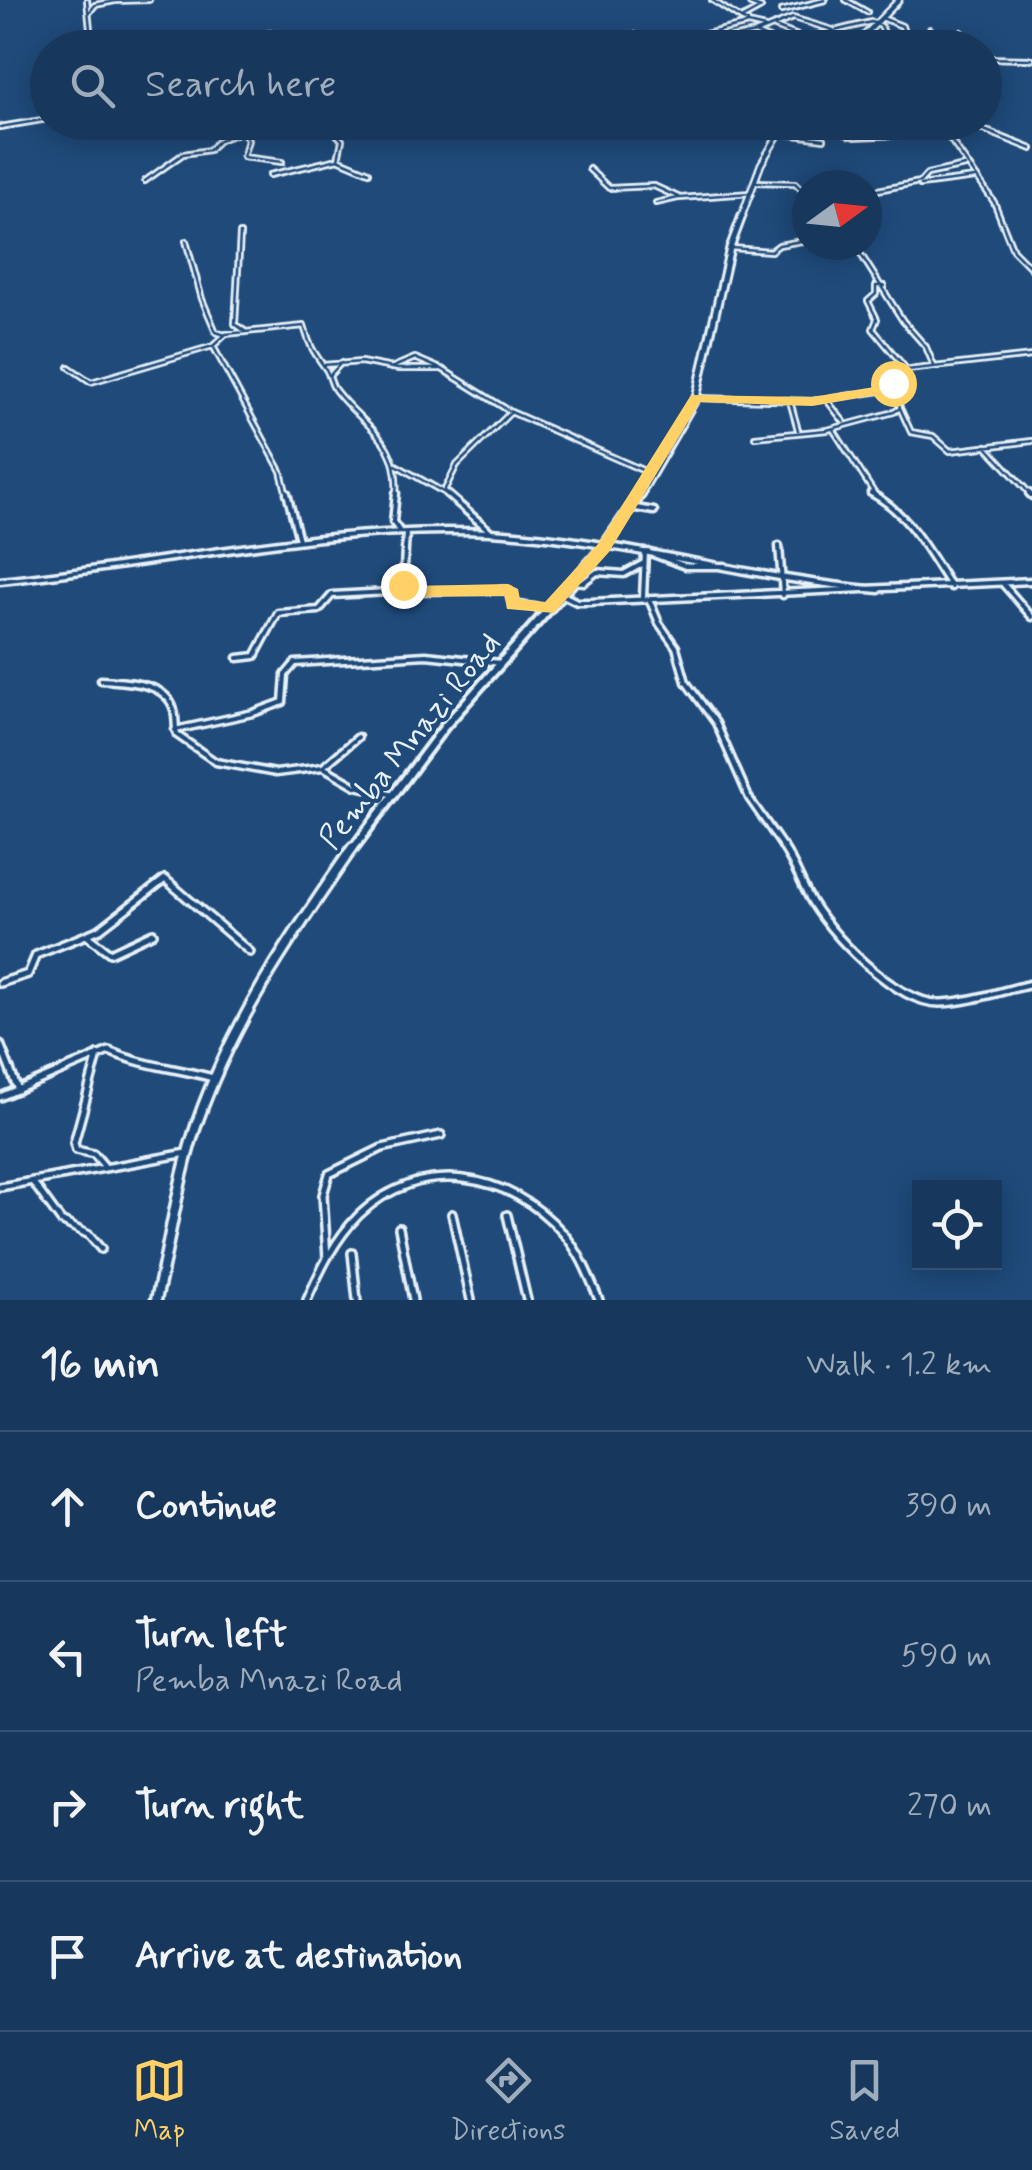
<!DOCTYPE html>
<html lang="en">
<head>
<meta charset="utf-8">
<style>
	:root { --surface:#17385c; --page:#203f62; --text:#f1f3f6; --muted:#9eacbb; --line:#365272; --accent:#ffd166 }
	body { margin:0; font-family:Mynerve,sans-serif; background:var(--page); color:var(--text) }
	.controls { position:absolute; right:30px; bottom:30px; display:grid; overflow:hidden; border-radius:0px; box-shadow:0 5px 25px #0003 }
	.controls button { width:90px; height:90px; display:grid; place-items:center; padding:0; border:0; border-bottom:2px solid var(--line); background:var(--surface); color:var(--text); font:50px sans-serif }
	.compass { position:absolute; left:792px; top:170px; width:90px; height:90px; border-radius:50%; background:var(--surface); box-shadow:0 5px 25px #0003; rotate:75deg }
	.stop { position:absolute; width:30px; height:30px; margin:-22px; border:8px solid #ffd166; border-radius:50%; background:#fff }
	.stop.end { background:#ffd166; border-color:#fff; box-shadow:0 2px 10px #0008 }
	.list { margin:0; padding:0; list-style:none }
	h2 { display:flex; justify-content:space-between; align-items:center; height:130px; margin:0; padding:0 40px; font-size:42px }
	h2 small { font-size:32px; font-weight:400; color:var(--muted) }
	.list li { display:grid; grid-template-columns:65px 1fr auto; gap:30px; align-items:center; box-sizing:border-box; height:150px; padding:0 40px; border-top:2px solid var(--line) }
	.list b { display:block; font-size:38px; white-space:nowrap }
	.list p { margin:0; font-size:32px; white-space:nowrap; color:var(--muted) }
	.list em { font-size:32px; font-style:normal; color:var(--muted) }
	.icon { flex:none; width:55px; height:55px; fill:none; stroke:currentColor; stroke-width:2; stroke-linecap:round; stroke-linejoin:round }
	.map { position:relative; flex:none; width:1032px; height:1300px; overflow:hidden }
	.search { position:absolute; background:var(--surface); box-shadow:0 5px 25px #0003; left:30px; right:30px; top:30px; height:110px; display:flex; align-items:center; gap:25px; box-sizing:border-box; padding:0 35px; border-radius:55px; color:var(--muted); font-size:38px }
	.sheet { height:730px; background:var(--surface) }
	nav { display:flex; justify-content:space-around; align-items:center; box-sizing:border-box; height:140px; border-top:2px solid var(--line); background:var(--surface); font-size:28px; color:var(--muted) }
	nav a { display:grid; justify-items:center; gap:5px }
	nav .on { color:var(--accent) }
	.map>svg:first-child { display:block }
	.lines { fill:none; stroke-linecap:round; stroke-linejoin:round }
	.street-far2-casing { stroke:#e8f1f8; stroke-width:8 }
	.street-far1-casing { stroke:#e8f1f8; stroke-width:11 }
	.street-casing { stroke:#e8f1f8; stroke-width:12 }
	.secondary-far3-casing { stroke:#e8f1f8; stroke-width:9 }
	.secondary-far2-casing { stroke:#e8f1f8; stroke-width:11 }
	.secondary-far1-casing { stroke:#e8f1f8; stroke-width:14 }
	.secondary-casing { stroke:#e8f1f8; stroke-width:15 }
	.street-far2 { stroke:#1f4a7a; stroke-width:2.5 }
	.street-far1 { stroke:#1f4a7a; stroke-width:4 }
	.street { stroke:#1f4a7a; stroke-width:5 }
	.secondary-far3 { stroke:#1f4a7a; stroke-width:4 }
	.secondary-far2 { stroke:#1f4a7a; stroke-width:5 }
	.secondary-far1 { stroke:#1f4a7a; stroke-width:6 }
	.secondary { stroke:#1f4a7a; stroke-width:8 }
	.route { fill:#ffd166 }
	.labels { text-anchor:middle; stroke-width:8; stroke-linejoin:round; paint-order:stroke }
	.street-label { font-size:32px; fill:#e8f1f8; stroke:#1f4a7a }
</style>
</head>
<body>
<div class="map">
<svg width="1032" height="1300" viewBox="0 0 1032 1300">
	<rect width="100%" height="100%" fill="#1f4a7a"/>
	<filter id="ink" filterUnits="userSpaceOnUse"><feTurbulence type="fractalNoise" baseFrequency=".01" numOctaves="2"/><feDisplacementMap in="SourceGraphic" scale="20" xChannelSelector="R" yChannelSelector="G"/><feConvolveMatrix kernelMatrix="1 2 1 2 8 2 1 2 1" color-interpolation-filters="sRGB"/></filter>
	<g filter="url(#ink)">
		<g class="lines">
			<defs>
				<path id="street-far2" d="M87 0 92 48
					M712 0 741 19
					M846 0 867 12
					M114 1 149 0
					M781 11 825 0
					M89 13 95 5 115 1
					M882 18 902 26 909 48
					M748 22 741 19 761 8 750 4V0
					M775 27 803 38
					M635 35 646 48 748 24 765 28
					M929 35 958 38 961 32
					M927 36V48
					M692 39 708 43 755 33
					M670 40 678 48
					M908 40 930 34V29
					M908 40 921 48
					M778 43 755 33 793 18 833 30
					M264 48 258 36 270 33
					M765 48 871 22 881 26 891 48
					M984 58 1032 59
					M253 122 244 133 248 140 243 157 282 162
					M811 122 855 137 946 133
					M919 122 934 134
					M938 122 994 202 1013 250 1032 269
					M964 122 1032 149
					M0 127 48 119
					M863 129 893 130 899 126
					M779 133 824 139
					M849 136 863 129 861 122
					M338 159 369 172
					M589 169 609 188 654 186 680 198 751 193
					M270 175 338 159 342 140 325 122
					M145 181 183 154 209 150 219 140 246 130
					M754 182 795 183 807 195
					M920 185 975 178
					M867 192 920 182 927 174 965 166
					M656 203 678 198
					M240 234 235 324 246 332
					M186 241 202 299 216 332 225 335
					M855 245 903 321 926 347 934 366
					M731 248 771 251 779 245 807 240
					M884 286H876V294L868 301 877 319 873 329 907 370
					M213 346 281 471 287 496
					M323 365 361 362 398 369H442L511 412 651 474
					M69 367 91 382 213 346 226 334 304 326C310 347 313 351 325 368 330 374 330 383 335 390 364 428 401 438 396 496
					M391 368 415 358 441 369
					M329 376 341 363
					M697 398 812 401 894 389 893 381 904 378 907 370 1032 356
					M826 399 844 422
					M790 401 798 430
					M900 408 911 432 933 436 950 451 1032 441
					M833 429 876 496
					M755 437 827 430 894 412 900 408 895 386
					M986 446 1032 496
					M396 465 450 496
					M444 491 457 465 511 412"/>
				<path id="street-far1" d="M287 493 299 540
					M396 493 393 522 400 532
					M446 493 491 532
					M871 493C909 513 928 552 951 587
					M1029 493 1032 496
					M630 507 654 511
					M406 533 403 585 407 591 508 590 512 604 548 609
					M779 546 783 595
					M648 552 685 566H725
					M0 581C163 565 325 524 490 532 621 539 748 579 879 590
					M573 581 584 582 597 572 624 574 644 563
					M1004 585 1032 617
					M561 594 577 602H590L1032 581
					M643 597 645 552
					M649 599 659 623 676 647 686 682 716 723 749 798 785 850
					M238 658 255 656 278 613 319 610 332 595 407 591
					M101 680C125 682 166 681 174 710 176 718 175 727 177 735L216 762 276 773 323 767 356 786 390 794
					M175 730 253 713 283 702 285 675 295 663 426 655 501 663
					M323 767 358 737"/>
				<path id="street" d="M783 847C794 863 799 878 808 895 827 932 897 1005 941 1003 971 1002 1003 990 1032 984
					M86 935 100 929 165 879 250 952
					M0 983 28 974 36 955 86 935 110 953 153 933
					M0 1044 18 1090
					M98 1055 74 1143 76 1150 94 1154 105 1167
					M0 1097 109 1051C143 1066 177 1068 213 1078
					M32 1181 61 1221 89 1235 101 1249
					M0 1187 187 1153
					M452 1214 471 1300
					M507 1215 527 1300
					M399 1228 413 1300
					M352 1253 357 1300
					M327 1258 323 1195 329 1174 382 1148 441 1135
					M307 1300C320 1270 335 1239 359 1215 420 1156 510 1172 563 1233 580 1252 589 1276 599 1300"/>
				<path id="secondary-far3" d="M852 48 899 0
					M741 218 761 164 786 122"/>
				<path id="secondary-far2" d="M639 496 696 398 730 248 742 216"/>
				<path id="secondary-far1" d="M352 850 445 726 603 548 641 493"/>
				<path id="secondary" d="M156 1300C170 1241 178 1177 198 1120 233 1020 294 933 353 847"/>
			</defs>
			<use href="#street-far2" class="street-far2-casing"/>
			<use href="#street-far1" class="street-far1-casing"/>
			<use href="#street" class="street-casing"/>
			<use href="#secondary-far3" class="secondary-far3-casing"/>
			<use href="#secondary-far2" class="secondary-far2-casing"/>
			<use href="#secondary-far1" class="secondary-far1-casing"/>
			<use href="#secondary" class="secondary-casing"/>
			<use href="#street-far2" class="street-far2"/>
			<use href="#street-far1" class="street-far1"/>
			<use href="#street" class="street"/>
			<use href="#secondary-far3" class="secondary-far3"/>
			<use href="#secondary-far2" class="secondary-far2"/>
			<use href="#secondary-far1" class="secondary-far1"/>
			<use href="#secondary" class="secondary"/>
		</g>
	</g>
	<path class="route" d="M893 379 899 383V391L812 406 700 402 609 552 554 613 507 609 505 596 407 597 395 585 403 579 414 586 508 584 518 589 520 599 545 602 598 544 691 395 812 397 887 385Z"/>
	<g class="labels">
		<g class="street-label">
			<text transform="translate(409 740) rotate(-51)" y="11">Pemba Mnazi Road</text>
		</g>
	</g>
</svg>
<div class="controls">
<button><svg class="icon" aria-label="locate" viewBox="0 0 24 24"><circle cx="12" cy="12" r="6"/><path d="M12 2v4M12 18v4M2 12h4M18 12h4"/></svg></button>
</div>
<svg class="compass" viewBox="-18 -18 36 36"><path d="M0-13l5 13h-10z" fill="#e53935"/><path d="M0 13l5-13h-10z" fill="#9eacbb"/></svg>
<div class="stop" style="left:893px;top:383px"></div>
<div class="stop end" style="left:403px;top:585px"></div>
<div class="search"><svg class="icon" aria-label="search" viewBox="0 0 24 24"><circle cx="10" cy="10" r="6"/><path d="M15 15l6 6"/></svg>Search here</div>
</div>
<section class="sheet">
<h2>16 min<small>Walk · 1.2 km</small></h2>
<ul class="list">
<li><svg class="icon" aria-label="ahead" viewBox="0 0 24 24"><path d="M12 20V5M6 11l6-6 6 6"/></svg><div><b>Continue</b></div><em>390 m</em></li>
<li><svg class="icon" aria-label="left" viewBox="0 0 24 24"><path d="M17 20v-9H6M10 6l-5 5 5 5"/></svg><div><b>Turn left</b><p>Pemba Mnazi Road</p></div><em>590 m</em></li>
<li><svg class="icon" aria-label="right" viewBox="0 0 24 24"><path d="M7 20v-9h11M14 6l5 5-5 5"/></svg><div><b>Turn right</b></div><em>270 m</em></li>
<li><svg class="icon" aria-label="arrive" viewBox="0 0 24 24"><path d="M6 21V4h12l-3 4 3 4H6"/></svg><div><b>Arrive at destination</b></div></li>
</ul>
</section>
<nav>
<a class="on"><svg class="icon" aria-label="map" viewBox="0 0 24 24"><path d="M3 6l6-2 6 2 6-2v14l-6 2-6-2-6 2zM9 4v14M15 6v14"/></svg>Map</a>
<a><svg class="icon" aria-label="directions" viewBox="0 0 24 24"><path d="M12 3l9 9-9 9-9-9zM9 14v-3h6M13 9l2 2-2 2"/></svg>Directions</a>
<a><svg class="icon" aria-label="saved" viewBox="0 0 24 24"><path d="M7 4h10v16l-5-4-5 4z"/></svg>Saved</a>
</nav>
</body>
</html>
